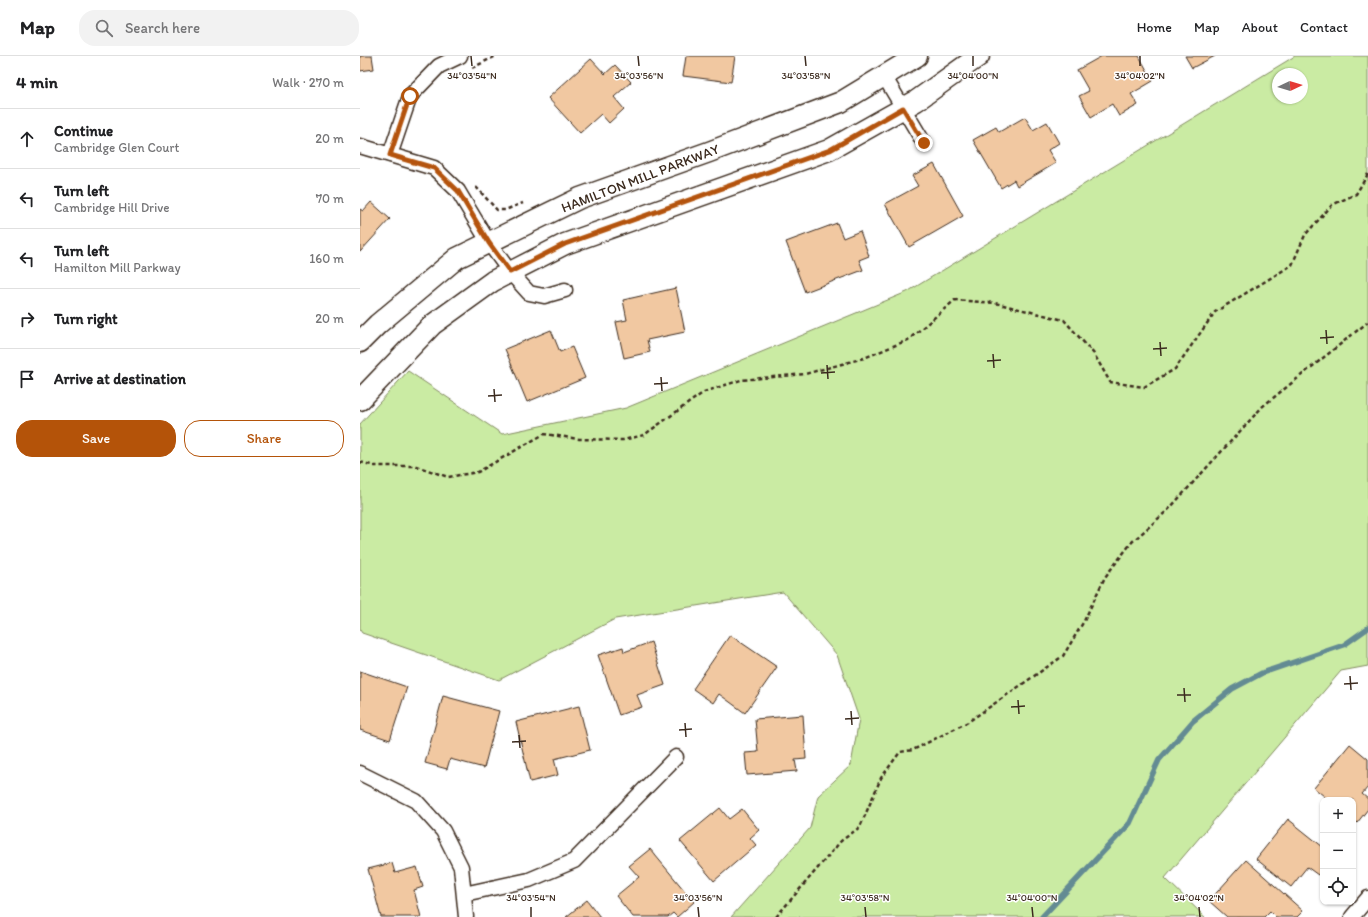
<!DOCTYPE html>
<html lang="en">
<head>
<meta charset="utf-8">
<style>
	:root { --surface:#fff; --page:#f2f2f2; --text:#202124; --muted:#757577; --line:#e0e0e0; --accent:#b45309 }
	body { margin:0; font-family:Itim,sans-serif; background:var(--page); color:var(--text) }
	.controls { position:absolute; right:12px; bottom:12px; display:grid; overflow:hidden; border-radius:8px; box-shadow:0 1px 3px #0004 }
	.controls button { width:36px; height:36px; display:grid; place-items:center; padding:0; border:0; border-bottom:1px solid var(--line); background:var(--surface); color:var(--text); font:20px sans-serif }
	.compass { position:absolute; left:912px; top:12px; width:36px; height:36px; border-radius:50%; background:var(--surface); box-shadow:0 1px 3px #0004; rotate:86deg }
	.stop { position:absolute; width:12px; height:12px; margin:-9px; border:3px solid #b45309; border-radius:50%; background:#fff }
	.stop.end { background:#b45309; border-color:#fff; box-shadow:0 1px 4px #0008 }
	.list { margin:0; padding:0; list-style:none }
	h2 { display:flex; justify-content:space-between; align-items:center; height:52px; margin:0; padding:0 16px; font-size:17px }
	h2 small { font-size:13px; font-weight:400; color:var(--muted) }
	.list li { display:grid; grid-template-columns:26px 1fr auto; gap:12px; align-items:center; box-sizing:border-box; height:60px; padding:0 16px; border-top:1px solid var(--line) }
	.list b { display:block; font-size:15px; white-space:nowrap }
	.list p { margin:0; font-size:13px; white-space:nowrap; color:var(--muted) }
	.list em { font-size:13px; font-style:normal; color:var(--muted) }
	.actions { display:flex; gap:8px; padding:12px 16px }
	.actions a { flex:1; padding:9px 0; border:1px solid var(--accent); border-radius:16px; text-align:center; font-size:14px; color:var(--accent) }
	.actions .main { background:var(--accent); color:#fff }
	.icon { flex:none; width:22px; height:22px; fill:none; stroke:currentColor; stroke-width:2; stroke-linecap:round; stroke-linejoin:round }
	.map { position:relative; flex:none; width:1008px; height:861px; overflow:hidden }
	header { display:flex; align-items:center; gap:24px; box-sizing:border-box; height:56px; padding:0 20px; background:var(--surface); border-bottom:1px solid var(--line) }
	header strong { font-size:19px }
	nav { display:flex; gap:22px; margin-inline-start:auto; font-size:14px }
	.search { width:280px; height:36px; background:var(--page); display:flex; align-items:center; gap:10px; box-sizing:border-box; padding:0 14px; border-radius:16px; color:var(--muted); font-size:15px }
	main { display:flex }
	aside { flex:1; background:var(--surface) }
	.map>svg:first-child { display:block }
	.green { fill:#caeba3; stroke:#828a60; fill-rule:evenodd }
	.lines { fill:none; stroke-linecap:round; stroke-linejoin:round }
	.stream { stroke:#648b93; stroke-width:5.5 }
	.building { fill:#f1c8a1; stroke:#3b2a1e }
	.street-casing { stroke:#3b2a1e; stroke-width:17 }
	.secondary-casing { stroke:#3b2a1e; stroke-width:23 }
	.path { stroke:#3b2a1e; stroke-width:2.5; stroke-dasharray:4 3; stroke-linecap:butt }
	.street { stroke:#fff; stroke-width:14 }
	.secondary { stroke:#fff; stroke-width:20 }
	.route { stroke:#b45309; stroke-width:5 }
	.ticks { fill:none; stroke:#3b2a1e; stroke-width:1.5 }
	.labels { text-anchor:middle; stroke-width:3; stroke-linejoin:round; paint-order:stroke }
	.street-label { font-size:14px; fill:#3b2a1e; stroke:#fff }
	.ticks-label { font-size:10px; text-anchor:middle; fill:#3b2a1e; stroke:#fff; stroke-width:3; stroke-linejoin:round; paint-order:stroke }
</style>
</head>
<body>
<header>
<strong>Map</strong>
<div class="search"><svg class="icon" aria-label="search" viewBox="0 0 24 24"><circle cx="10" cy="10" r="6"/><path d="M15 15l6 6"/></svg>Search here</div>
<nav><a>Home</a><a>Map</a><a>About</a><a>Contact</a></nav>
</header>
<main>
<aside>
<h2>4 min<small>Walk · 270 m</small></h2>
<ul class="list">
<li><svg class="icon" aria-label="ahead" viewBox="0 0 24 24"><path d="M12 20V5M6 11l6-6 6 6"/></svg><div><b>Continue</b><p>Cambridge Glen Court</p></div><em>20 m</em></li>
<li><svg class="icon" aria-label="left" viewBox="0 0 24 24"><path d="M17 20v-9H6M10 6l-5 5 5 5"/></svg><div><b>Turn left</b><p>Cambridge Hill Drive</p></div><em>70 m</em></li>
<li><svg class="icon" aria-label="left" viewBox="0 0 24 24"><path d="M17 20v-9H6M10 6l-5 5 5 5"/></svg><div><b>Turn left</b><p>Hamilton Mill Parkway</p></div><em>160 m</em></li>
<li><svg class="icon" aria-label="right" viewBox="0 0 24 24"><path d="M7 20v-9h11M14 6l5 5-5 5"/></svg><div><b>Turn right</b></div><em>20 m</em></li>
<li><svg class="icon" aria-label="arrive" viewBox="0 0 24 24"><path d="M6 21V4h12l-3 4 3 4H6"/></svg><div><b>Arrive at destination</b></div></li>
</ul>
<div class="actions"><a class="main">Save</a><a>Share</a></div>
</aside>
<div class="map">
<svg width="1008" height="861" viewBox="0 0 1008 861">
	<rect width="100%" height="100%" fill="#fff"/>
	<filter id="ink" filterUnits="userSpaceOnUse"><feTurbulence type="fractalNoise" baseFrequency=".025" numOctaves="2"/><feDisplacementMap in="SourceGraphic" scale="8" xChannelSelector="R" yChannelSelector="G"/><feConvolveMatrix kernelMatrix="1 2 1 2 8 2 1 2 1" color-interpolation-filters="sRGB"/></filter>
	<g filter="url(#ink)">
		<path class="green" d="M935 0H1008V610L981 615 805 822 845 861H371L450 772 458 740 491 709 499 663 477 599 423 536 255 563 139 624 2 577 0 574V368L48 315 142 378 266 352 547 236ZM918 18H942V42H918Z"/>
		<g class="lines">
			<path class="stream" d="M682 861 770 767 799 704 833 665 872 633 902 617 984 589 1008 572"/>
		</g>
		<path class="building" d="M0 0H12L14 13 0 15Z
			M326 0H375L371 26 323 20Z
			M742 0H779L793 25 771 38 778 49 759 60 752 48 731 61 719 40 729 35 717 14Z
			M825 0H855L832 12Z
			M231 3 245 18 255 9 271 26 254 41 264 53 249 67 241 58 220 77 188 42Z
			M665 61 673 74 687 66 699 87 688 94 696 107 657 130 654 124 641 132 613 84 636 71 639 76Z
			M574 108 603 160 549 191 525 148 558 130 552 120Z
			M11 146 30 163 0 196V153L3 155Z
			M477 167 483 182 500 175 509 200 499 204 503 214 445 236 426 186Z
			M316 232 325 276 287 284 290 296 264 302 256 266 267 264 263 244Z
			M191 274 200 296 212 291 225 322 167 346 145 293Z
			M370 579 417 611 385 657 359 638 353 647 333 633Z
			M291 586 305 629 277 639 282 651 259 659 238 599 263 591 264 596Z
			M0 615 47 631 30 684 0 674Z
			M83 640 139 655 124 712 90 703 87 713 65 707Z
			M219 650 230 694 194 703 198 719 170 726 156 666Z
			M443 659 446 703 435 704 437 715 387 719 385 697 398 696 395 663Z
			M990 688 1008 703V731L1002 738 1008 743V753L997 767 993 763V744H969L954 732Z
			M360 752 369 763 382 753 399 774 390 782 396 789 354 825 320 785Z
			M928 763 963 791V813L958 819 947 811 931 831 896 803Z
			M290 793 334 846 317 861 313 857 308 861H273L256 840 279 821 269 810Z
			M886 804 943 855 937 861H916L910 855 904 861H867L849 845Z
			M32 807 35 817 57 811 63 831 54 834 61 861H21L8 813Z
			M227 844 240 861H206Z"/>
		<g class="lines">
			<defs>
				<path id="street" d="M524 20 564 87
					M0 90 74 112 98 135 129 187 150 216 169 237 184 240 205 234
					M30 99 50 40 79 10 100 0
					M0 717 56 745 83 775 101 811 106 861
					M104 838 169 824 214 805 316 701
					M992 861 1008 842"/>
				<path id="secondary" d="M0 286 18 268 97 202 220 142 349 96 481 46 557 0
					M0 344 72 269 133 225 205 188 469 94 556 45 619 0"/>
			</defs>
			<use href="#street" class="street-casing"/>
			<use href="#secondary" class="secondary-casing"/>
			<path class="path" d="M112 12 136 0
				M116 131 137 154H145L163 147
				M0 406 15 410H56L88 421 118 416 184 378 219 383 263 384 284 379 344 336 381 324 445 318 504 302 548 284 595 244 635 247 704 264 734 298 750 326 784 331 815 313 855 256 932 209 945 179 972 149 996 138 1008 118
				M416 861 481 785 500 771 521 722 540 696 553 694 608 666 703 600 724 565 745 521 772 486 809 453 903 350 1008 266"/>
			<use href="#street" class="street"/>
			<use href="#secondary" class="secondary"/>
		</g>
	</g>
	<g class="lines" filter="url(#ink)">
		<path class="route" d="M50 40 30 99 74 112 98 135 129 187 150 216 205 188 470 94 543 52 564 87"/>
	</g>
	<path class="ticks" d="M111 0 112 10M278 0 279 10M445 0 446 10M613 0V10M780 0V10M966 274 967 288M960 282 974 281M800 286 801 300M793 293 807 292M633 298 634 312M627 305 641 304M467 309 468 323M461 317 475 316M301 321 302 335M294 328 308 327M134 333 135 346M128 340 142 339M990 620 991 634M984 628 998 627M824 632 825 646M817 639H831M658 644 659 658M651 651 665 650M491 655 492 669M485 663 499 662M325 667 326 681M319 674 332 673M159 679 160 692M152 686 166 685M171 851V861M338 851 339 861M505 851 506 861M672 851 673 861M839 851 840 861"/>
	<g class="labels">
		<g class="street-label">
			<text transform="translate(280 122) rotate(-21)" y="5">HAMILTON MILL PARKWAY</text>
		</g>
	</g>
	<g class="ticks-label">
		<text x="112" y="23">34°03'54"N</text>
		<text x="279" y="23">34°03'56"N</text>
		<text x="446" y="23">34°03'58"N</text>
		<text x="613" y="23">34°04'00"N</text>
		<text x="780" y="23">34°04'02"N</text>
		<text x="171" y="845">34°03'54"N</text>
		<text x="338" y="845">34°03'56"N</text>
		<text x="505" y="845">34°03'58"N</text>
		<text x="672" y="845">34°04'00"N</text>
		<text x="839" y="845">34°04'02"N</text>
	</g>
</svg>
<div class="controls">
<button>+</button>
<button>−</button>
<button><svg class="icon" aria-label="locate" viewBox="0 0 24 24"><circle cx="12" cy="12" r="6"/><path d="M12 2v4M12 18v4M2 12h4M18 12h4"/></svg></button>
</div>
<svg class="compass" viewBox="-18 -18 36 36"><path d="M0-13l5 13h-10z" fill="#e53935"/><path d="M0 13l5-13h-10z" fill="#757577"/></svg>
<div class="stop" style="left:50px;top:40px"></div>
<div class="stop end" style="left:564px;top:87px"></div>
</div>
</main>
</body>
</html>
